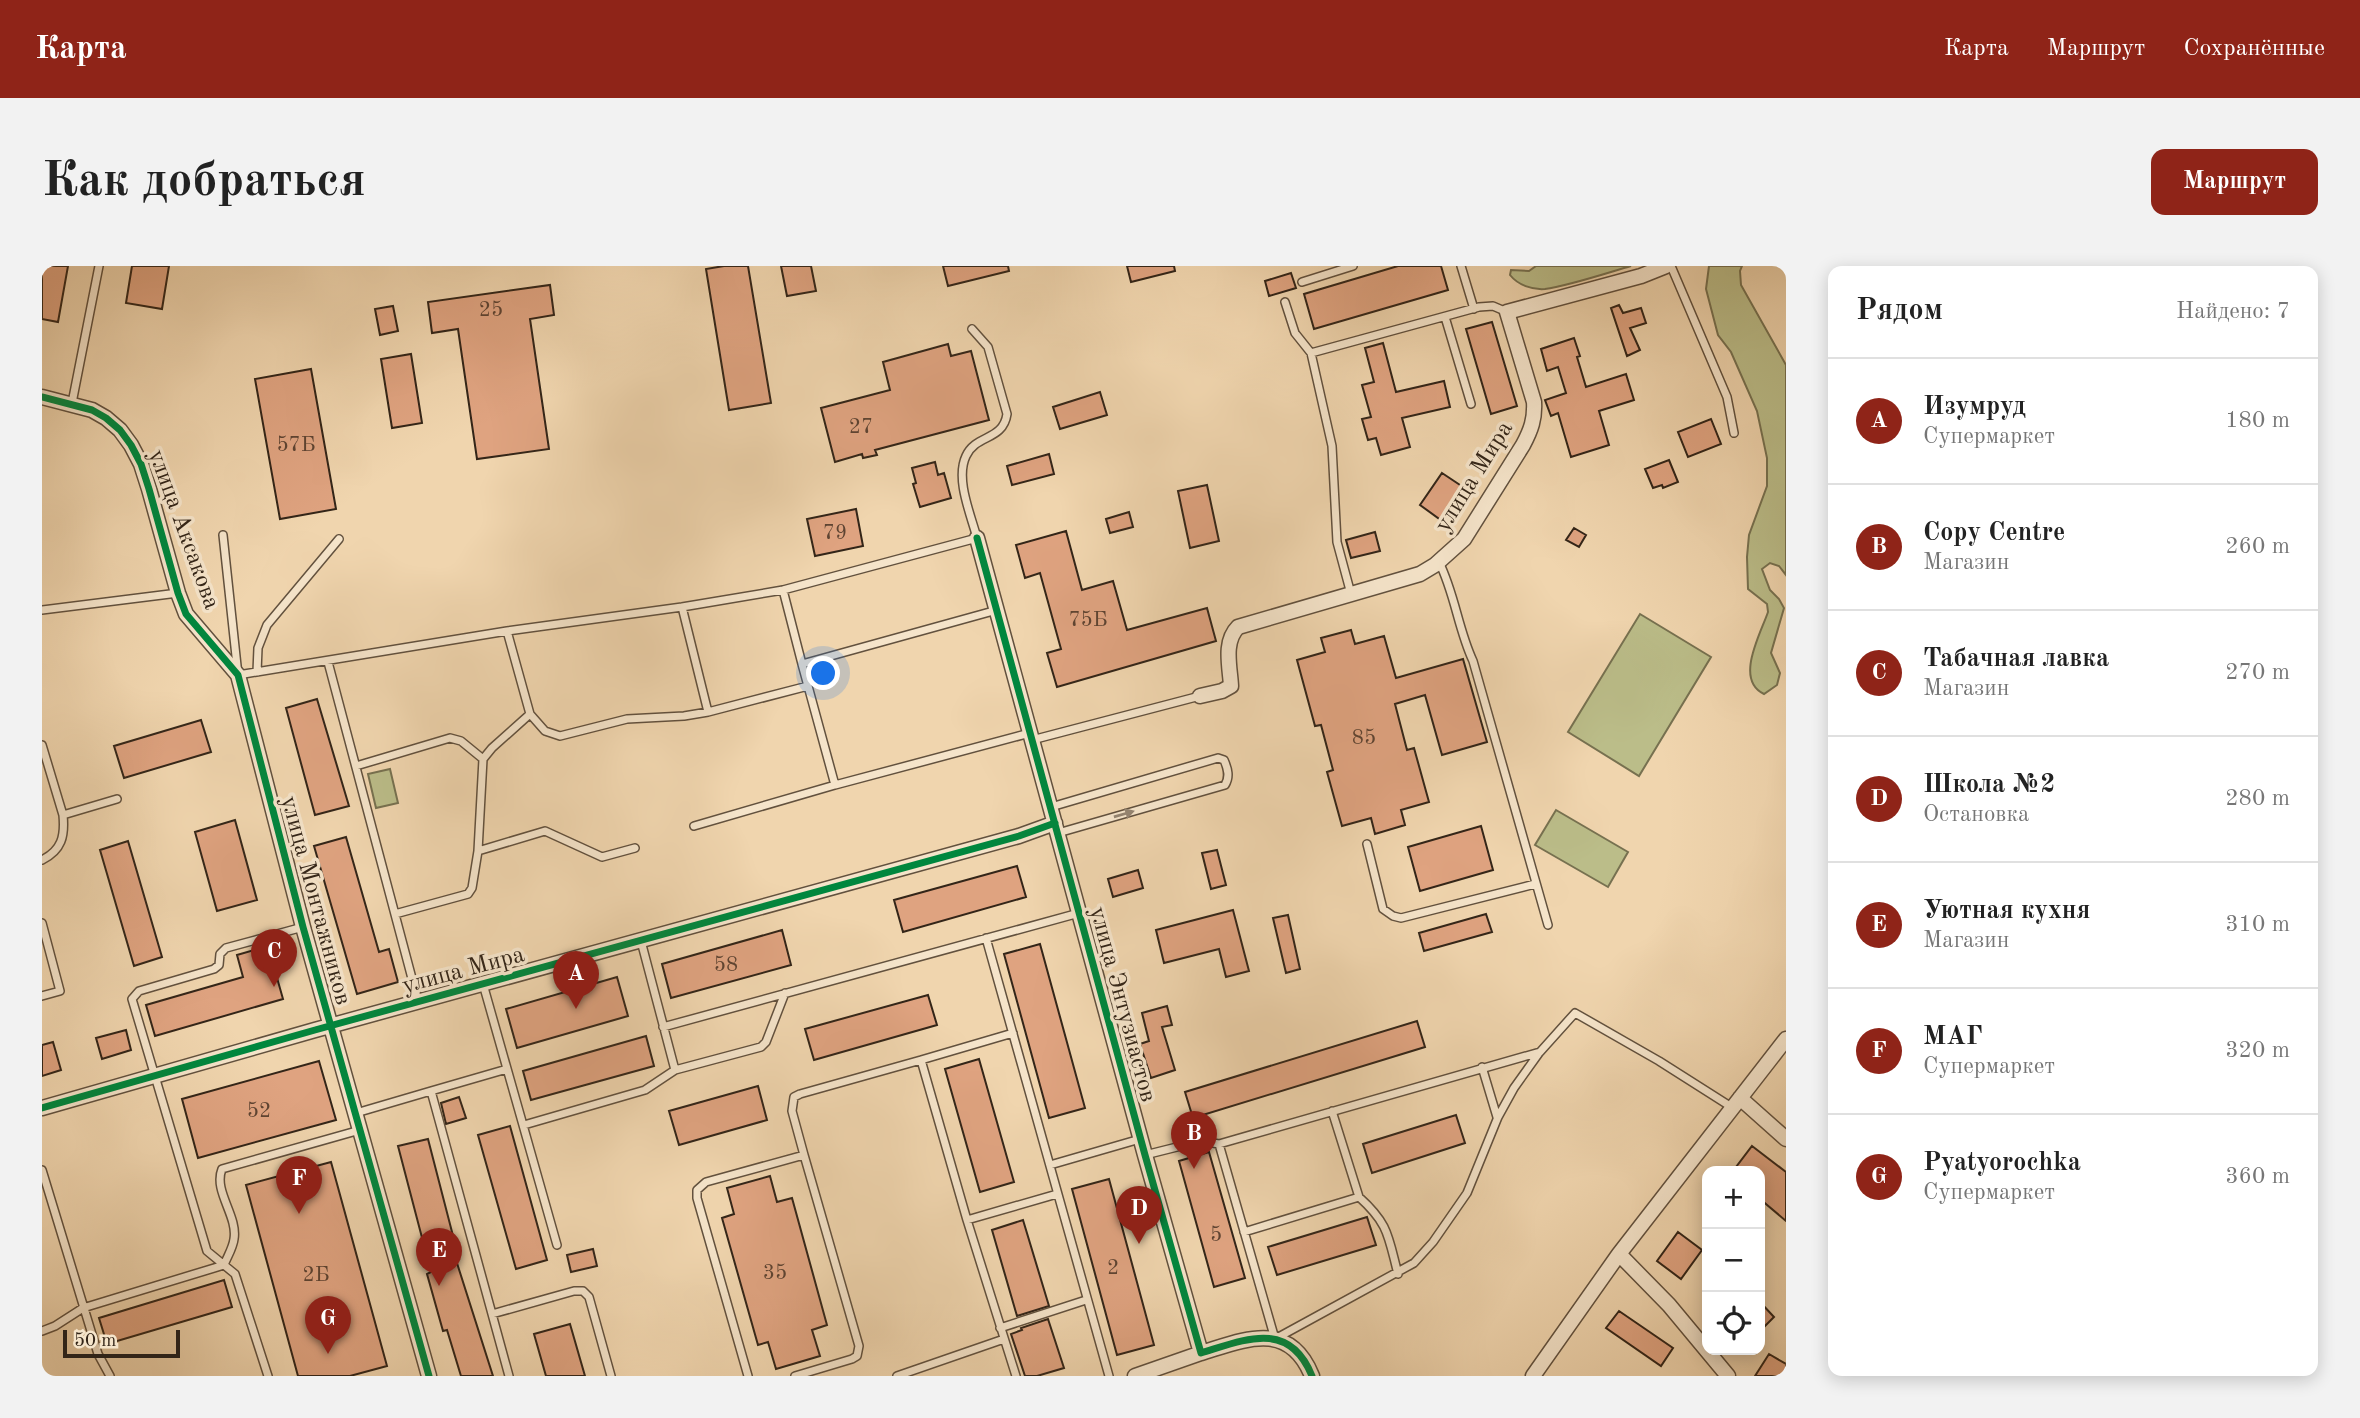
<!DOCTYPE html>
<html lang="ru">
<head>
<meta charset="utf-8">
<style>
	:root { --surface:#fff; --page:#f2f2f2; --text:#222; --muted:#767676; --line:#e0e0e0; --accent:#8f2418 }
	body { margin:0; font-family:"Old Standard TT",serif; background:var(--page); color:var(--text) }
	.controls { position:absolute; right:21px; bottom:21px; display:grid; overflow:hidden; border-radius:14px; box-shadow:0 4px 18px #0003 }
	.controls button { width:63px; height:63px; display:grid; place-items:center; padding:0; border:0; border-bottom:2px solid var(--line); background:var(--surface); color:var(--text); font:35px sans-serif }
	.scale { position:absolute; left:21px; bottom:18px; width:117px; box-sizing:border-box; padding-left:7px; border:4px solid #332518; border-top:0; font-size:19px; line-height:24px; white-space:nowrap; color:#332518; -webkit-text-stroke:5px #f5e4ca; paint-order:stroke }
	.you { position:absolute; left:782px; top:408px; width:24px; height:24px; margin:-18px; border:5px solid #fff; border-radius:50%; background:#1a73e8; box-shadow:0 0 0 10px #1a73e833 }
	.badge { display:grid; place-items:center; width:46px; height:46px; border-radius:50%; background:var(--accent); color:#fff; font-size:23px; font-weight:700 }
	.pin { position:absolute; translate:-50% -58px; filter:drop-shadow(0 2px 4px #0008) }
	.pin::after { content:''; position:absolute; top:37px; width:24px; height:21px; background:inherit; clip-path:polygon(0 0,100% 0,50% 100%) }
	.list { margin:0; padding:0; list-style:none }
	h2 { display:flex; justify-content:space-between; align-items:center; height:91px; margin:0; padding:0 28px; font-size:30px }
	h2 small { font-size:23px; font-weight:400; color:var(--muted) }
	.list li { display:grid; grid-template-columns:46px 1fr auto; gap:21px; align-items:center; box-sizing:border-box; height:126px; padding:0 28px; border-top:2px solid var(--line) }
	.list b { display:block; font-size:26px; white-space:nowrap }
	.list p { margin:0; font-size:23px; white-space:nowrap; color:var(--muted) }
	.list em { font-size:23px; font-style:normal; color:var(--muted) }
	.icon { flex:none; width:38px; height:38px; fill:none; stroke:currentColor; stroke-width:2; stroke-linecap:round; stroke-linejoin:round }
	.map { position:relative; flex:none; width:1744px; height:1110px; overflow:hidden; border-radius:14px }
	header { display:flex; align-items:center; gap:42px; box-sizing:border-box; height:98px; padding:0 35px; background:var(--accent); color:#fff }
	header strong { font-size:33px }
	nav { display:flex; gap:38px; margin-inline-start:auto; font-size:24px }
	.intro { display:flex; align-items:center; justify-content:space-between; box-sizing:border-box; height:168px; padding:0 42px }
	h1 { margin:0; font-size:49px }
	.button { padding:18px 32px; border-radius:14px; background:var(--accent); color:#fff; font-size:24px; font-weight:700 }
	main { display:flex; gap:42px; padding:0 42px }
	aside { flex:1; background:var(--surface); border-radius:14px; box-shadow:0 4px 18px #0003 }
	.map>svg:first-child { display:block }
	.green { fill:#bbbd89; stroke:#777150; stroke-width:2 }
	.building { fill:#dfa380; stroke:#332518; stroke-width:2 }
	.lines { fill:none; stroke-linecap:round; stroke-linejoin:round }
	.lane-casing { stroke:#62513e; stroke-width:10 }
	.street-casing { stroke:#62513e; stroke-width:17 }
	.lane { stroke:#f5e4ca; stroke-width:7 }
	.street { stroke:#f5e4ca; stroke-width:14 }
	.cycleway-casing { stroke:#f5e4ca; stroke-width:11 }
	.cycleway { stroke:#00873e; stroke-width:7 }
	.oneway { fill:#948471 }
	.labels { text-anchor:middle; stroke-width:7; stroke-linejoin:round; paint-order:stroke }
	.number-label { font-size:21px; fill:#5e4432 }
	.street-label { font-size:24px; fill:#332518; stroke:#f5e4ca }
</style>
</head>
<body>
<header>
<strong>Карта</strong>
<nav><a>Карта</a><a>Маршрут</a><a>Сохранённые</a></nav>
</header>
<div class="intro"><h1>Как добраться</h1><a class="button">Маршрут</a></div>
<main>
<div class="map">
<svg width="1744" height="1110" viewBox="0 0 1744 1110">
	<rect width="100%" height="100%" fill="#f0d5ae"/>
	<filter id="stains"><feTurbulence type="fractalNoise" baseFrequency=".00286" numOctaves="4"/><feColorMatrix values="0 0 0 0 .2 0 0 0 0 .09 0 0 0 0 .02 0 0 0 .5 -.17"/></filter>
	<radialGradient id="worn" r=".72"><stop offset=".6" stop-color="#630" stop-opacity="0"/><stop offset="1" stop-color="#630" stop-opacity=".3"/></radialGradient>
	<path class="green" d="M1494 0H1589C1565 7 1526 20 1503 23 1490 24 1476 19 1468 9L1469 4 1487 5Z
		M1667 0H1700L1698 5 1699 19 1744 99V309L1737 300 1728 297 1720 303 1728 324 1737 333 1742 342 1729 387 1738 407 1735 419 1722 428C1692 414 1719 367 1726 346L1725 338 1706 323 1705 291 1707 269 1725 220V192L1715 145 1689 86 1676 69 1664 23Z
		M1598 348 1669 391 1597 510 1526 466Z
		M348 503 356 537 334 542 326 508Z
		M1514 544 1586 586 1566 621 1493 579Z"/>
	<path class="building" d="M0 0H26L16 56 0 53Z
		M90 0H127L120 43 84 37Z
		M682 0H706L729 137 687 144 664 3Z
		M739 0H769L774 25 745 30Z
		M901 0H966L967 5 906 20Z
		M1085 0H1132L1133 5 1089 16Z
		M1356 0H1399L1406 24 1272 63 1262 28Z
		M1249 7 1254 22 1227 30 1223 15Z
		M508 19 512 49 488 53 507 183 435 193 416 63 390 67 386 36Z
		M1577 39 1581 47 1599 42 1604 57 1588 62 1598 84 1585 90 1569 42Z
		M351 40 356 65 338 69 333 43Z
		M1450 56 1475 140 1449 148 1424 63Z
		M1532 72 1538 90 1535 91 1544 121 1584 108 1592 134 1557 145 1567 179 1529 191 1516 147 1509 150 1503 134 1524 127 1516 101 1505 105 1499 83Z
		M1341 77 1354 126 1402 115 1408 141 1360 152 1368 181 1339 189 1334 172 1326 174 1320 153 1329 151 1320 119 1332 116 1323 82Z
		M906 78 909 90 929 85 947 154 833 184 835 189 821 192 820 188 793 196 779 142 848 124 841 96Z
		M369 88 380 157 350 162 339 93Z
		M269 103 294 243 238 253 213 113Z
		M1058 126 1065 149 1018 163 1011 141Z
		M1669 153 1679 178 1646 191 1636 166Z
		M1007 188 1012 208 970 219 965 200Z
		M1627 194 1636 216 1621 222 1620 219 1611 222 1603 203Z
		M893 196 896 209 902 207 909 232 878 241 871 218 874 217 870 202Z
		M1400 207 1430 227 1407 260 1378 239Z
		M1165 219 1177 275 1148 282 1136 225Z
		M814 243 821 280 773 290 765 253Z
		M1087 246 1091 261 1068 267 1064 253Z
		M1532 262 1544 269 1537 281 1524 274Z
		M1024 265 1040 324 1071 315 1085 364 1165 342 1174 375 1015 421 1005 387 1019 383 998 307 983 312 974 279Z
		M1333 266 1338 285 1309 292 1304 274Z
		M1309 364 1313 378 1342 370 1354 412 1421 393 1445 476 1400 489 1383 429 1353 438 1365 484 1372 482 1387 536 1359 544 1363 559 1333 568 1329 552 1300 560 1285 506 1291 504 1279 459 1273 460 1255 394 1283 386 1279 372Z
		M275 433 307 540 273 549 244 442Z
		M159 454 169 486 82 512 72 480Z
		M193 554 215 634 175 645 153 566Z
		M1439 560 1451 604 1378 625 1366 581Z
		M304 571 337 686 347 683 356 716 315 728 272 580Z
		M86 575 120 691 92 700 58 584Z
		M1175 584 1184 619 1169 623 1160 587Z
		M975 600 984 631 861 666 852 634Z
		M1096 604 1101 622 1071 631 1066 613Z
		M1191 644 1207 705 1184 711 1177 683 1122 697 1114 664Z
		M1444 648 1450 666 1382 685 1377 667Z
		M1246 649 1258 703 1244 707 1231 652Z
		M740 664 749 699 629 732 620 698Z
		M998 678 1043 842 1007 852 962 688Z
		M226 680 241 733 113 770 104 739 201 711 195 689Z
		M575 711 586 750 475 782 464 743Z
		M886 729 895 759 772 794 763 763Z
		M1125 740 1130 759 1120 761 1133 804 1109 812 1098 778 1107 775 1100 747Z
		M1375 755 1383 781 1151 852 1143 826Z
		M84 764 89 784 60 793 54 772Z
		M604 770 612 800 489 834 481 805Z
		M11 776 19 804 0 810V779Z
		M937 793 972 916 938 926 903 803Z
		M277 795 294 854 156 892 140 833Z
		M716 820 725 854 637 879 627 845Z
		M417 831 424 852 404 858 399 837Z
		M1414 849 1423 877 1330 907 1321 878Z
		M468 860 505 994 474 1003 436 869Z
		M386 873 417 993 414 994 451 1110H419L405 1064 401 1065 385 1008 389 1006 356 880Z
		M1710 880 1744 906V955L1718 933V905H1691Z
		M1167 886 1203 1012 1172 1021 1137 895Z
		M289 896 345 1100 308 1110H256L204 919Z
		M728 910 735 936 750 932 785 1059 770 1064 778 1090 734 1103 726 1076 716 1079 680 952 692 948 685 922Z
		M1067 913 1112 1079 1075 1089 1030 923Z
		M1325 951 1334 979 1235 1009 1226 981Z
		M981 954 1007 1040 975 1050 950 964Z
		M1636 966 1660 984 1639 1013 1615 995Z
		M551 983 555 1000 529 1006 525 989Z
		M182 1014 190 1041 65 1078 57 1052Z
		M1718 1036 1732 1051 1718 1065Z
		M1577 1045 1631 1082 1619 1100 1564 1062Z
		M1006 1053 1022 1102 995 1110H983L969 1068 980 1064 979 1062Z
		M528 1058 543 1110H504L492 1068Z
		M1727 1088 1744 1098V1110H1713Z"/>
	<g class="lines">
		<defs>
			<path id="lane" d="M1419 0 1432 43
				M1629 0 1685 131 1692 167
				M1260 16 1311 0
				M1243 36 1253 67 1269 87 1290 180 1295 276 1309 328
				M1403 51 1429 138
				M1269 87 1437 41 1451 40 1465 46
				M30 137 57 0
				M181 269 196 409 465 365
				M1397 296C1413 328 1416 363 1431 395L1506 659
				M741 324 760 398
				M640 341 666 446
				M0 344 136 327
				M955 344 760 398 793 519 988 467
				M286 396 376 735
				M215 406 216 382 225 359 297 273
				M766 420 666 446 642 450 585 453 518 470 503 465 488 448 465 365 640 341 741 324 935 272C929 249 913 213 924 190 934 168 961 175 965 148L946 81 930 63
				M990 474 1158 430
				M0 479 21 549
				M314 500 408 472 419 475 441 493
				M1009 541 1176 492 1182 494C1186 503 1188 511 1183 519L1016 567
				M652 560 793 519
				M1325 578 1341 643 1351 650 1359 652 1493 618
				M436 585 441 493 450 482 488 448
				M0 594C20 584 23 570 21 549L75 533
				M353 648 426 628 430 622 436 585 503 565 560 591 593 582
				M0 657 18 725 0 730
				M944 672 1067 1110
				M599 675 633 804 719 781 724 776 743 727
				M441 718 515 979
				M621 761 1037 647
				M971 767 879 794 925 954 974 1110
				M1440 801 1455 851
				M465 803 389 825 467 1110
				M314 847 389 825
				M482 859 603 824 633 804
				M1177 878 1233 1073 1372 997 1391 976 1425 927 1456 851 1472 822 1497 787
				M762 889 750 845 752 831 758 828 879 794
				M1103 889 1159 875 1177 878 1498 786 1533 747 1617 795 1691 842
				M1008 899 1098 873
				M0 904 56 1088 68 1110
				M1317 931C1347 958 1346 970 1356 1008
				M925 954 1015 928
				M1202 966 1317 931 1290 845
				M450 1048 532 1025H541L547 1031 569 1110
				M958 1062 1044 1034
				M0 1065 13 1060 41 1042 182 999C185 991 191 982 192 973 196 950 171 925 180 903L318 864
				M226 1110 193 1008 165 985 90 733 97 725 172 703 177 699 178 688 184 682 261 661
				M706 1110 655 932V924L664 916 762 889 817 1080 815 1090 810 1093 753 1110
				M855 1110 962 1073"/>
			<path id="street" d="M0 131 50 144 64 152 78 164 89 179 99 198 107 223 136 327 144 348 196 409 261 661 387 1110
				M935 272 1103 889 1159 1087C1202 1074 1247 1053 1270 1110
				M1158 430 1180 425 1189 420C1188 401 1181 376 1196 361L1378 308 1393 299 1422 273 1481 179C1489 164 1493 153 1492 136L1465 46 1599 10 1624 0
				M1698 832 1744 873
				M0 842 273 764 977 570 1013 557
				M1577 988 1627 1039 1686 1110
				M1093 1110 1159 1087
				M1491 1110 1577 988 1744 773"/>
		</defs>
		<use href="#lane" class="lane-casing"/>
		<use href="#street" class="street-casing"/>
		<use href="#lane" class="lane"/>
		<use href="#street" class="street"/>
		<defs>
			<path id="cycleway" d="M0 131 50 144 64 152 78 164 89 179 99 198 107 223 136 327 144 348 196 409 261 661 387 1110
				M935 272 1103 889 1159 1087C1202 1074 1247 1053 1270 1110
				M0 842 273 764 977 570 1013 557"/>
		</defs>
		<use href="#cycleway" class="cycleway-casing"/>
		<use href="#cycleway" class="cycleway"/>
	</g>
	<defs><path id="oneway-solid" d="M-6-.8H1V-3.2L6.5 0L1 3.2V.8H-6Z" transform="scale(1.75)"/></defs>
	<use class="oneway" href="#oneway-solid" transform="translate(1082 548) rotate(-16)"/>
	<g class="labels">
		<g class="number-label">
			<text x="449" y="50">25</text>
			<text x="819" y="167">27</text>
			<text x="254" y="185">57Б</text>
			<text x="793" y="273">79</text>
			<text x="1046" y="360">75Б</text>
			<text x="1322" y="478">85</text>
			<text x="684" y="705">58</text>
			<text x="217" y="851">52</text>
			<text x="1174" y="975">5</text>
			<text x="1071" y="1008">2</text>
			<text x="733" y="1013">35</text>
			<text x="274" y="1015">2Б</text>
		</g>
		<g class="street-label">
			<text transform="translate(1431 210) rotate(-58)" y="8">улица Мира</text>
			<text transform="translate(143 263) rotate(70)" y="8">улица Аксакова</text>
			<text transform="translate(275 634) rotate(75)" y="8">улица Монтажников</text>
			<text transform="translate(421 703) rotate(-15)" y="8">улица Мира</text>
			<text transform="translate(1082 738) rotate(75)" y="8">улица Энтузиастов</text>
		</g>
	</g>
	<rect width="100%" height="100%" filter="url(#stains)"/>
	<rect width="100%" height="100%" fill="url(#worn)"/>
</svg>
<div class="controls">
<button>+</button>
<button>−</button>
<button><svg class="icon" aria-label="locate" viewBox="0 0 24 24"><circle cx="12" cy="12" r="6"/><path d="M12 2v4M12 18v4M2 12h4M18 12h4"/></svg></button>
</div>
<div class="scale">50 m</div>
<div class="you"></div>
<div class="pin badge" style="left:534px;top:743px">A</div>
<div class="pin badge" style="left:1152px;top:903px">B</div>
<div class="pin badge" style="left:232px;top:721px">C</div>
<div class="pin badge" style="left:1097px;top:978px">D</div>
<div class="pin badge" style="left:397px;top:1020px">E</div>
<div class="pin badge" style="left:257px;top:948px">F</div>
<div class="pin badge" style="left:286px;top:1088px">G</div>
</div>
<aside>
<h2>Рядом<small>Найдено: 7</small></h2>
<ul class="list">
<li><span class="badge">A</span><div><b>Изумруд</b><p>Супермаркет</p></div><em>180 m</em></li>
<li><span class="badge">B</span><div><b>Copy Centre</b><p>Магазин</p></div><em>260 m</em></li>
<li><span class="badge">C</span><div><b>Табачная лавка</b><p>Магазин</p></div><em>270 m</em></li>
<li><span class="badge">D</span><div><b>Школа №2</b><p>Остановка</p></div><em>280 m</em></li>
<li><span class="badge">E</span><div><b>Уютная кухня</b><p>Магазин</p></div><em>310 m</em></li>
<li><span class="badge">F</span><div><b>МАГ</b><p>Супермаркет</p></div><em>320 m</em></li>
<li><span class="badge">G</span><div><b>Pyatyorochka</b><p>Супермаркет</p></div><em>360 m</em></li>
</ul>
</aside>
</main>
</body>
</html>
